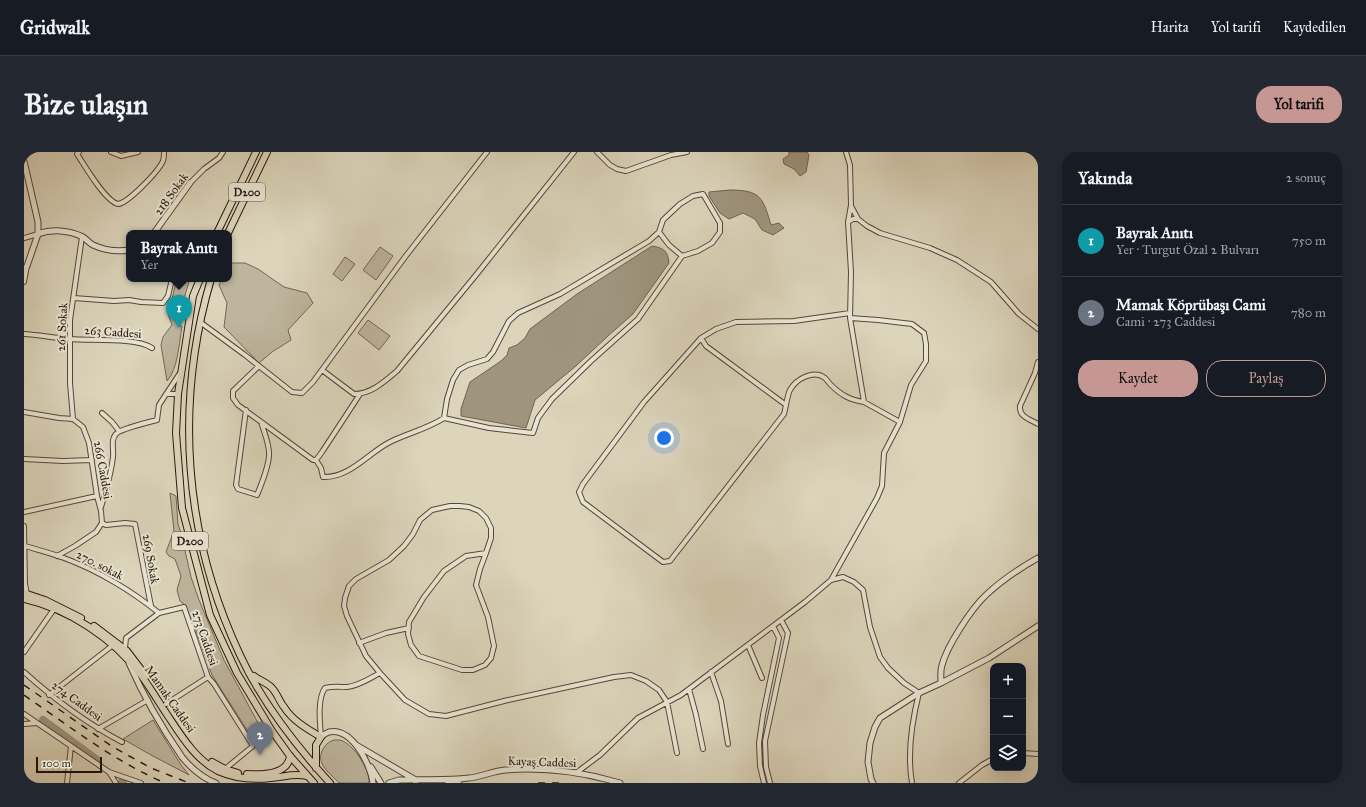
<!DOCTYPE html>
<html lang="tr">
<head>
<meta charset="utf-8">
<style>
	:root { --surface:#171b24; --page:#242831; --text:#f1f3f6; --muted:#9ea1a6; --line:#363941; --accent:#c59692 }
	body { margin:0; font-family:"IM FELL Great Primer",serif; background:var(--page); color:var(--text) }
	.controls { position:absolute; right:12px; bottom:12px; display:grid; overflow:hidden; border-radius:8px; box-shadow:0 4px 16px #0002 }
	.controls button { width:36px; height:36px; display:grid; place-items:center; padding:0; border:0; border-bottom:1px solid var(--line); background:var(--surface); color:var(--text); font:20px sans-serif }
	.scale { position:absolute; left:12px; bottom:10px; width:66px; box-sizing:border-box; padding-left:4px; border:2px solid #291809; border-top:0; font-size:11px; line-height:14px; white-space:nowrap; color:#291809; -webkit-text-stroke:3px #e8e4d3; paint-order:stroke }
	.you { position:absolute; left:640px; top:286px; width:14px; height:14px; margin:-10px; border:3px solid #fff; border-radius:50%; background:#1a73e8; box-shadow:0 0 0 6px #1a73e833 }
	.badge { display:grid; place-items:center; width:26px; height:26px; border-radius:50%; background:var(--accent); color:#fff; font-size:13px; font-weight:700 }
	.pin { position:absolute; translate:-50% -33px; filter:drop-shadow(0 1px 2px #0008) }
	.pin::after { content:''; position:absolute; top:21px; width:14px; height:12px; background:inherit; clip-path:polygon(0 0,100% 0,50% 100%) }
	.popup { position:absolute; left:102px; top:78px; width:106px; height:52px; box-sizing:border-box; display:grid; place-content:center; border-radius:8px; background:var(--surface); filter:drop-shadow(0 1px 3px #0005); font-size:13px; white-space:nowrap; color:var(--muted) }
	.popup b { font-size:15px; color:var(--text) }
	.popup::after { content:''; position:absolute; left:50%; top:100%; margin-left:-8px; border:8px solid transparent; border-top-color:var(--surface) }
	.list { margin:0; padding:0; list-style:none }
	h2 { display:flex; justify-content:space-between; align-items:center; height:52px; margin:0; padding:0 16px; font-size:17px }
	h2 small { font-size:13px; font-weight:400; color:var(--muted) }
	.list li { display:grid; grid-template-columns:26px 1fr auto; gap:12px; align-items:center; box-sizing:border-box; height:72px; padding:0 16px; border-top:1px solid var(--line) }
	.list b { display:block; font-size:15px; white-space:nowrap }
	.list p { margin:0; font-size:13px; white-space:nowrap; color:var(--muted) }
	.list em { font-size:13px; font-style:normal; color:var(--muted) }
	.actions { display:flex; gap:8px; padding:12px 16px }
	.actions a { flex:1; padding:9px 0; border:1px solid var(--accent); border-radius:16px; text-align:center; font-size:14px; color:var(--accent) }
	.actions .main { background:var(--accent); color:#111 }
	.icon { flex:none; width:22px; height:22px; fill:none; stroke:currentColor; stroke-width:2; stroke-linecap:round; stroke-linejoin:round }
	.map { position:relative; flex:none; width:1014px; height:631px; overflow:hidden; border-radius:16px }
	header { display:flex; align-items:center; gap:24px; box-sizing:border-box; height:56px; padding:0 20px; background:var(--surface); border-bottom:1px solid var(--line) }
	header strong { font-size:19px }
	nav { display:flex; gap:22px; margin-inline-start:auto; font-size:14px }
	.intro { display:flex; align-items:center; justify-content:space-between; box-sizing:border-box; height:96px; padding:0 24px }
	h1 { margin:0; font-size:28px }
	.button { padding:10px 18px; border-radius:16px; background:var(--accent); color:#111; font-size:14px; font-weight:700 }
	main { display:flex; gap:24px; padding:0 24px }
	aside { flex:1; background:var(--surface); border-radius:16px; box-shadow:0 4px 16px #0002 }
	.map>svg:first-child { display:block }
	.green { fill:#beb59e; stroke:#746654 }
	.water { fill:#9f957f; stroke:#706350 }
	.lines { fill:none; stroke-linecap:round; stroke-linejoin:round }
	.river { stroke:#9f957f; stroke-width:8 }
	.minor-casing { stroke:#564736; stroke-width:6 }
	.tertiary-casing { stroke:#564736; stroke-width:7 }
	.primary-casing { stroke:#291809; stroke-width:8 }
	.trunk-casing { stroke:#291809; stroke-width:8 }
	.minor { stroke:#e8e4d3; stroke-width:4 }
	.tertiary { stroke:#e8e4d3; stroke-width:5 }
	.primary { stroke:#dcd5bc; stroke-width:6 }
	.trunk { stroke:#dcd5bc; stroke-width:6 }
	.rail { stroke:#291809; stroke-width:1.5; stroke-dasharray:7 7; stroke-linecap:butt }
	.labels { text-anchor:middle; stroke-width:4; stroke-linejoin:round; paint-order:stroke }
	.shield { fill:#e8e4d3; stroke:#625546; stroke-width:1 }
	.shield-label { font-size:11px; font-weight:bold; fill:#291809 }
	.street-label { font-size:12px; fill:#291809; stroke:#e8e4d3 }
</style>
</head>
<body>
<header>
<strong>Gridwalk</strong>
<nav><a>Harita</a><a>Yol tarifi</a><a>Kaydedilen</a></nav>
</header>
<div class="intro"><h1>Bize ulaşın</h1><a class="button">Yol tarifi</a></div>
<main>
<div class="map">
<svg width="1014" height="631" viewBox="0 0 1014 631">
	<rect width="100%" height="100%" fill="#dcd5bc"/>
	<filter id="stains"><feTurbulence type="fractalNoise" baseFrequency=".005" numOctaves="4"/><feColorMatrix values="0 0 0 0 .2 0 0 0 0 .09 0 0 0 0 .02 0 0 0 .5 -.17"/></filter>
	<radialGradient id="worn" r=".72"><stop offset=".6" stop-color="#630" stop-opacity="0"/><stop offset="1" stop-color="#630" stop-opacity=".3"/></radialGradient>
	<path class="green" d="M356 95 369 104 352 128 339 118Z
		M321 105 331 112 318 129 309 122Z
		M205 111H221L234 117 260 135 283 141 289 151 264 178 267 188 248 200 235 211 200 175 203 151 195 133 198 127H205Z
		M153 127H168L165 130 153 169 158 175C155 191 154 217 143 229L137 193 139 185 148 173 144 162Z
		M344 168 366 184 355 198 334 181Z
		M146 341 152 344 154 372 157 381 167 425 175 448 200 508 240 582 230 589 188 523 170 473 159 451 156 449 153 438 157 424 151 407 145 404 142 400 150 379Z
		M129 568 157 613 165 623 127 603 99 587Z
		M310 588C312 588 314 588 316 588 330 592 346 618 345 631H315C307 622 292 613 298 599 301 593 304 590 310 588Z"/>
	<path class="water" d="M765 0H783L785 3 782 20 776 24 770 17 760 12 759 7 765 3Z
		M706 38C737 38 739 46 747 73L755 71 760 76 749 83 738 78 731 67 719 61 705 67 696 61 685 44V40Z
		M628 94C640 96 644 99 645 111L609 162 584 184 552 214 511 248 502 276 437 264V257L446 230 477 209 483 203 485 196 493 193 501 186 506 177 553 142Z"/>
	<g class="lines">
		<path class="river" d="M19 568 73 608
			M98 630 99 631"/>
		<defs>
			<path id="minor" d="M55 0 53 2C61 14 81 49 94 52 104 51 134 20 139 9 140 6 140 3 140 0
				M87 0 97 4 114 0
				M573 0 586 13 593 17 602 19 647 3 663 0
				M822 0 826 13 827 53 824 70 827 120 826 166 840 250 876 270
				M166 31 180 17 195 6 199 0
				M827 54 834 67
				M824 70 829 67H834L843 74 856 81 906 96 933 108 967 130 995 162 1014 177
				M635 80 645 93 658 104
				M0 86 14 82
				M0 130 3 114
				M50 146 90 149 105 148 117 150 139 151 144 144 148 127
				M826 161 770 169 712 170 692 177 677 186 620 250 559 332 555 340 559 350 639 410 646 409 760 262C762 255 763 244 766 238 772 227 790 217 801 226 803 228 805 231 807 233 817 243 826 248 840 250
				M176 170 221 203 268 240 278 241 289 230 381 105 463 0
				M0 182C15 183 31 186 46 187 66 189 112 185 128 196
				M677 186 682 194 762 253
				M1014 210 1011 221 996 254C995 265 1005 267 1014 272
				M235 214 209 239V246L214 253 289 308H292L298 300 336 242
				M298 218 330 242C347 242 360 230 373 219L452 123 550 0
				M142 242H154
				M222 258 212 333 214 337 233 343C238 331 244 316 245 304 246 293 240 280 237 270
				M0 260 35 266 49 267 59 275 65 291 73 344 77 359 78 371 72 380 51 394 33 404
				M78 261 88 270 95 279
				M49 267 46 231V168L58 85
				M0 307 39 309 68 308
				M292 308 297 316 299 325C326 326 344 301 366 290 384 281 403 277 420 266L465 276 509 281 514 266 528 247 567 209 614 167 658 104 674 99 688 91 696 80V71L679 42 669 44 656 52 639 68 635 80 625 89 536 142 494 161 485 169 469 200 463 207 444 213 435 218 429 228 423 247 420 266
				M77 355C82 339 87 322 89 305 90 297 86 287 93 281 98 277 125 270 133 268L135 253 156 221
				M0 360 73 344
				M78 371 82 373 101 371 111 372 127 454
				M0 374 1 432 3 442
				M1 394C14 398 27 401 40 406 73 418 108 439 135 461
				M807 428 853 346 858 334 860 301 876 270 887 233 902 209V192L900 181 888 172 854 168 826 166
				M335 491 362 481 385 476
				M724 493 738 526
				M101 496 102 486 135 461 160 455 184 525 190 532 229 594 201 617
				M0 500 30 457
				M0 520C30 547 62 571 98 590
				M687 520 697 549 704 592
				M356 521 381 548 405 562 422 564 484 548 590 525 607 523 622 529 635 538 643 550 653 601
				M665 537 672 563 679 597
				M25 543 89 493
				M142 552 184 525
				M0 562 47 594
				M0 572 13 571
				M74 577 124 548
				M297 585C296 571 293 547 301 536 309 534 316 535 323 535 335 534 346 526 356 521L342 504 323 464 320 454 321 446 325 434 332 427 365 408 380 394 389 382 396 368 408 358 426 354H436L445 355 455 359 462 366 467 376V386L462 401 456 417 452 433 464 465 470 494 467 506 461 513 449 518H438L395 504 387 493 384 482 385 470 400 445 420 419 442 404 462 401
				M999 601 1014 602
				M85 620 117 631
				M552 621 576 603 614 566 657 543 781 450 807 428 819 425 830 430 839 438 846 475 856 505 864 516 880 531 895 541C888 569 883 602 888 631
				M0 626 1 631
				M43 631 47 594 85 620 92 631
				M740 631 736 614 735 591 739 563 755 486 749 474
				M746 631 742 615 741 589 764 481 757 468
				M935 631 958 613 969 607"/>
			<path id="tertiary" d="M0 9 14 70V82L3 114 0 118
				M130 81 166 31
				M14 82C28 77 45 78 59 85 62 87 65 91 69 93 80 98 93 100 105 98
				M105 511C119 543 138 576 158 605 167 616 178 626 192 631
				M917 531C917 525 916 519 918 513 923 494 947 457 962 443 976 430 996 416 1014 406
				M297 585C299 583 302 581 305 580 328 575 347 613 349 631
				M332 593 390 627 392 631
				M347 615 357 631
				M365 631 375 628C398 627 422 629 445 626 457 625 469 619 481 618 519 615 559 620 596 631
				M424 631 435 629
				M849 631 847 627 844 610 846 591 851 575 856 566 895 541 917 531 965 506 1014 474"/>
			<path id="primary" d="M0 441 21 448 57 466
				M0 447C45 457 89 486 117 523 125 534 133 547 140 558 155 580 170 607 194 619 210 626 230 628 247 626 260 625 270 621 283 624
				M70 474 103 499 122 524
				M188 610 201 617 214 621
				M223 622C238 623 264 623 266 604"/>
			<path id="trunk" d="M193 81 232 0
				M204 81 243 0
				M176 127 169 144 154 242 152 281 158 356 186 463 213 521 248 579 266 604 290 631
				M187 127C150 253 160 384 216 503 237 548 273 595 306 631
				M230 524C235 528 241 530 246 534 253 540 255 549 260 555 268 568 283 577 297 585L292 593V616"/>
		</defs>
		<use href="#minor" class="minor-casing"/>
		<use href="#tertiary" class="tertiary-casing"/>
		<use href="#primary" class="primary-casing"/>
		<use href="#trunk" class="trunk-casing"/>
		<use href="#minor" class="minor"/>
		<use href="#tertiary" class="tertiary"/>
		<use href="#primary" class="primary"/>
		<use href="#trunk" class="trunk"/>
		<path class="rail" d="M0 533 89 595 127 616 165 631
			M0 543C46 575 90 609 141 631
			M514 631H540"/>
	</g>
	<g class="labels">
		<g class="shield">
			<rect x="205" y="31" width="36" height="18" rx="3"/>
			<rect x="148" y="380" width="36" height="18" rx="3"/>
		</g>
		<g class="shield-label">
			<text x="223" y="44">D200</text>
			<text x="166" y="393">D200</text>
		</g>
		<g class="street-label">
			<text transform="translate(147 42) rotate(-54)" y="4">218 Sokak</text>
			<text transform="translate(38 175) rotate(-87)" y="4">261 Sokak</text>
			<text transform="translate(89 180) rotate(4)" y="4">263 Caddesi</text>
			<text transform="translate(79 318) rotate(80)" y="4">266 Caddesi</text>
			<text transform="translate(127 407) rotate(80)" y="4">269 Sokak</text>
			<text transform="translate(76 413) rotate(27)" y="4">270. sokak</text>
			<text transform="translate(181 486) rotate(71)" y="4">273 Caddesi</text>
			<text transform="translate(146 547) rotate(55)" y="4">Mamak Caddesi</text>
			<text transform="translate(53 549) rotate(36)" y="4">274 Caddesi</text>
			<text transform="translate(518 610) rotate(2)" y="4">Kayaş Caddesi</text>
		</g>
	</g>
	<rect width="100%" height="100%" filter="url(#stains)"/>
	<rect width="100%" height="100%" fill="url(#worn)"/>
</svg>
<div class="controls">
<button>+</button>
<button>−</button>
<button><svg class="icon" aria-label="layers" viewBox="0 0 24 24"><path d="M12 4l9 5-9 5-9-5zM3 14l9 5 9-5"/></svg></button>
</div>
<div class="scale">100 m</div>
<div class="you"></div>
<div class="pin badge" style="left:155px;top:176px;background:#0f9aa8">1</div>
<div class="popup"><b>Bayrak Anıtı</b>Yer</div>
<div class="pin badge" style="left:236px;top:603px;background:#6b7280">2</div>
</div>
<aside>
<h2>Yakında<small>2 sonuç</small></h2>
<ul class="list">
<li><span class="badge" style="background:#0f9aa8">1</span><div><b>Bayrak Anıtı</b><p>Yer · Turgut Özal 2 Bulvarı</p></div><em>750 m</em></li>
<li><span class="badge" style="background:#6b7280">2</span><div><b>Mamak Köprübaşı Cami</b><p>Cami · 273 Caddesi</p></div><em>780 m</em></li>
</ul>
<div class="actions"><a class="main">Kaydet</a><a>Paylaş</a></div>
</aside>
</main>
</body>
</html>
